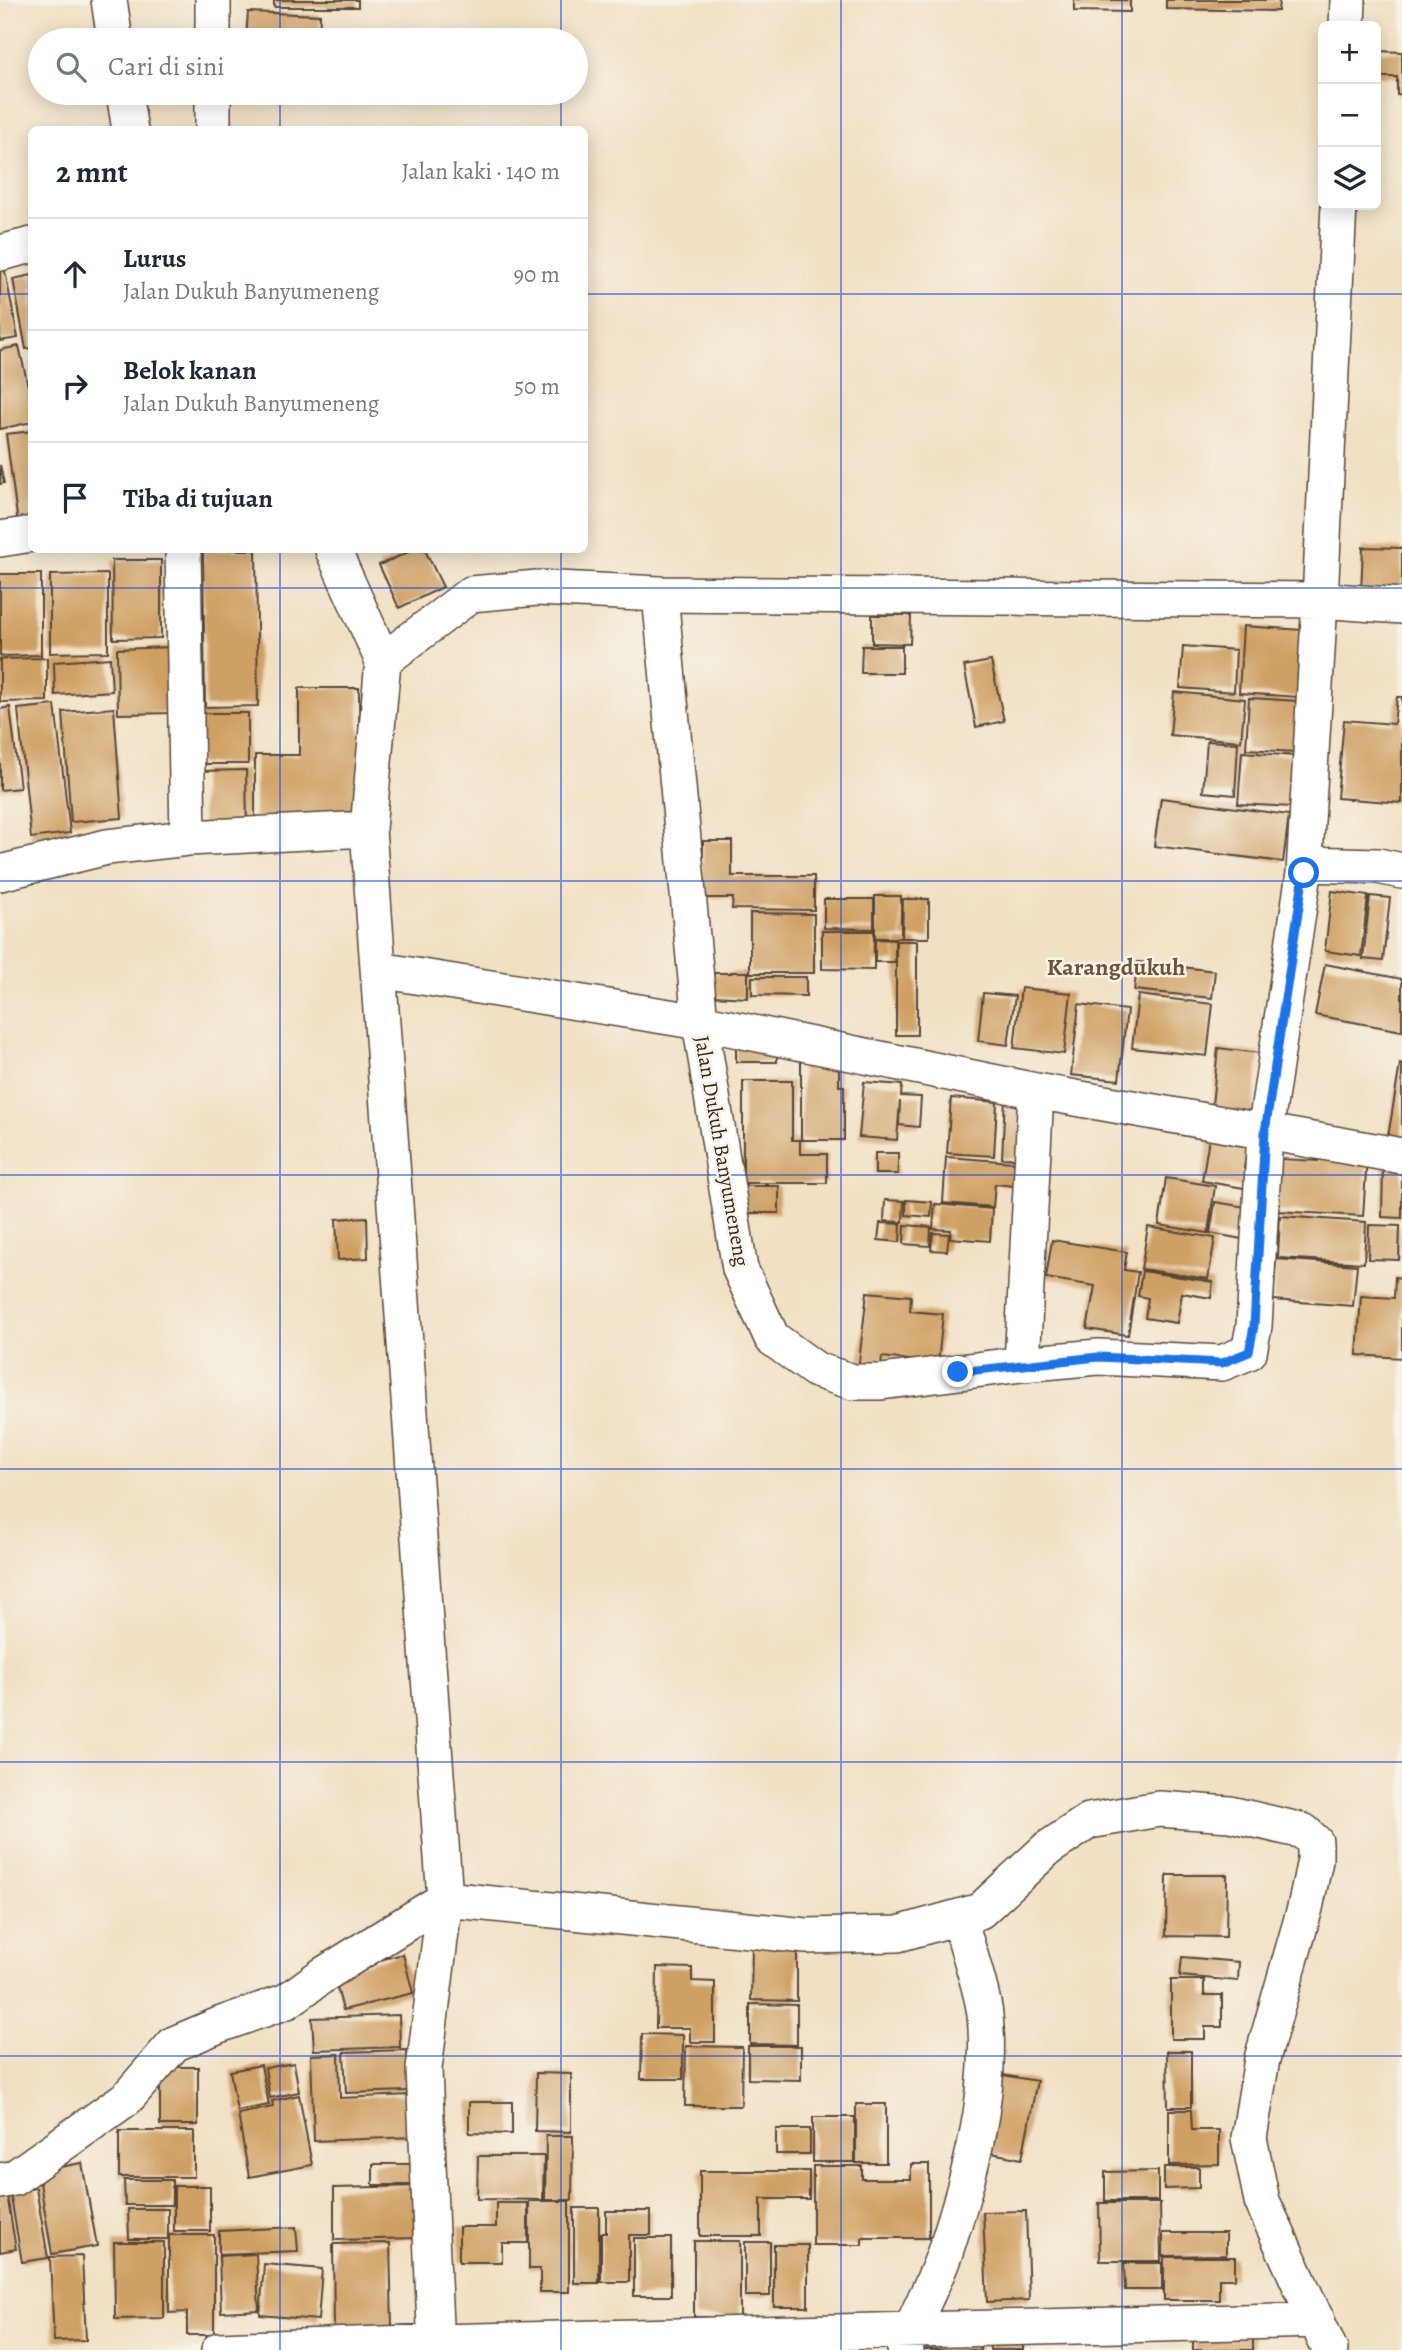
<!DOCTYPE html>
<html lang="id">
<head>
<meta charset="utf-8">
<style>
	:root { --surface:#fff; --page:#f2f2f3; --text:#1f2937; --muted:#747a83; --line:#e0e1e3 }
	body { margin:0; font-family:Alegreya,serif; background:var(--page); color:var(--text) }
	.controls { position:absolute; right:21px; top:21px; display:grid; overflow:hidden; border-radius:10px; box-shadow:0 4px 18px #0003 }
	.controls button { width:63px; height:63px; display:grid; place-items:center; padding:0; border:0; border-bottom:2px solid var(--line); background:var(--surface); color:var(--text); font:35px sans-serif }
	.stop { position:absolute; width:21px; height:21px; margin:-16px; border:5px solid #1a73e8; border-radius:50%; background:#fff }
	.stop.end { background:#1a73e8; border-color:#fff; box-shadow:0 2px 7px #0008 }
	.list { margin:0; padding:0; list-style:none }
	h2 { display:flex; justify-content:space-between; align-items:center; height:91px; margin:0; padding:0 28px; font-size:30px }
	h2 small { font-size:23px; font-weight:400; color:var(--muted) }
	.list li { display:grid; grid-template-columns:46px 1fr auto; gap:21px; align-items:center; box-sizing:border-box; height:112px; padding:0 28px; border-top:2px solid var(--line) }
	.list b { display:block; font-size:26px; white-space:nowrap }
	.list p { margin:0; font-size:23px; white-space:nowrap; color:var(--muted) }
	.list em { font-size:23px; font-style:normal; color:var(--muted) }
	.icon { flex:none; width:38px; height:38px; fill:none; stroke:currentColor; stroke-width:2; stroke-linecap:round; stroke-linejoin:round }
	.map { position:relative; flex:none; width:1402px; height:2350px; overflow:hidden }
	.search { position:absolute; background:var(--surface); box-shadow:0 4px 18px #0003; left:28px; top:28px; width:560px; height:77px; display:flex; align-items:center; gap:18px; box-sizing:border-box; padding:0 24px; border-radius:38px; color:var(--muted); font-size:26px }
	.panel { position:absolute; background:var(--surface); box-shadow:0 4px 18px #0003; left:28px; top:126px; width:560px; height:427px; border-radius:10px }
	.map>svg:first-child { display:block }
	.building { fill:#cfa064 }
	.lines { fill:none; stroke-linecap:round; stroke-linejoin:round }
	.minor-casing { stroke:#564537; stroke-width:38 }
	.minor { stroke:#fff; stroke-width:35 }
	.route { stroke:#1a73e8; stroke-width:9 }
	.grid { fill:none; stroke:#1d4ed8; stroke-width:2; stroke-opacity:0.55 }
	.labels { text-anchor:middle; stroke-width:5; stroke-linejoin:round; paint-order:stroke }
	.street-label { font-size:21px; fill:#3b2a1e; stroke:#f7f3e8 }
	.quarter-label { font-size:24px; font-weight:bold; fill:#6f5336; stroke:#f7f3e8 }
</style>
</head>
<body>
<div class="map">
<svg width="1402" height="2350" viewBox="0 0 1402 2350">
	<rect width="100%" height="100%" fill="#f7f3e8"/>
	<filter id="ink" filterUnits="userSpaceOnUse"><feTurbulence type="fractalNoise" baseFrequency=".0143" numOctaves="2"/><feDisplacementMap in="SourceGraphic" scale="14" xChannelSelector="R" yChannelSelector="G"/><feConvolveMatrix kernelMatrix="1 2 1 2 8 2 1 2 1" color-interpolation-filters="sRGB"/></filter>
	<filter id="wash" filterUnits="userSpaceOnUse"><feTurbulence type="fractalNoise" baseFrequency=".00686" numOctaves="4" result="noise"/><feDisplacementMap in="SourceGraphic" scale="28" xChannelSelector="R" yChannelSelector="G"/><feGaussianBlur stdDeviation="1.57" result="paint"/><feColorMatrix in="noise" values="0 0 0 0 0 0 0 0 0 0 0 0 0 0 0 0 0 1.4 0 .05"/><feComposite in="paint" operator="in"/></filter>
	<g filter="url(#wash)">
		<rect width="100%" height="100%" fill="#f1e0c3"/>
		<g id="blocks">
			<path class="building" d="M274 0H358V7H274Z
				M1074 0H1130V12L1074 11Z
				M1166 0H1279L1278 11 1166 9Z
				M248 12 320 15 319 40H246Z
				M1376 51 1402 52V95H1397V77H1376Z
				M4 266 18 338 0 341V267Z
				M32 275V348L26 349 13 279Z
				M19 346 32 404V422L0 429V350Z
				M32 431V522L18 524 6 434Z
				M0 465 4 483 0 484Z
				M1363 547 1402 548V594L1361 593Z
				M203 550H256L258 706 205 707Z
				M413 550H425L443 587 399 608 379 565Z
				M112 560H161V638L113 639Z
				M0 574H41V655L0 656Z
				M108 574V652L50 653V575Z
				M872 615H911L910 644 872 643Z
				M1243 626 1317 631 1312 698 1239 693Z
				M862 646H902V673H861Z
				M1183 646 1236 650 1234 692 1180 688Z
				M173 647 175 713 118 714 117 649Z
				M47 658V701L0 702V659Z
				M110 658 112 691 55 695 54 662Z
				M991 661 1004 721 976 727 964 666Z
				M299 688H359L360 817 255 818V755H299Z
				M1174 692 1245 699 1241 741 1170 735Z
				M1397 697H1402V803L1337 798 1344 720 1394 724Z
				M1249 698 1299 701 1296 752 1246 749Z
				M55 705 70 833 31 838 18 709Z
				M10 707 20 788 0 790V709Z
				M114 708 122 818 71 822 63 712Z
				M200 713H248V764H200Z
				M1207 741 1238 743 1235 795 1203 792Z
				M1242 752 1296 756 1292 807 1238 804Z
				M246 770 247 827 202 828 201 771Z
				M1161 798 1289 815 1283 862 1154 846Z
				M703 841H732V876H814V910L732 909 733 898H702Z
				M1332 891 1368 896 1361 956 1325 951Z
				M875 896H901V938H875Z
				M1370 896 1390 898 1383 961 1363 959Z
				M824 899H874V929L824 928Z
				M903 899H929V938H902Z
				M750 913 814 914V973H750Z
				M822 931H874V970L822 969Z
				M875 939 895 940V962H875Z
				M896 941H917V1035H896Z
				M1138 962 1215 971 1212 998 1134 990Z
				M1325 964 1402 979V1031L1315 1015Z
				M731 972H748V998L714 996V973H731Z
				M752 977H806V996L752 995Z
				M1021 988 1071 993 1064 1054 1014 1048Z
				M983 993 1015 996 1008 1045 978 1041Z
				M1138 995 1213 1004 1207 1056 1132 1048Z
				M1079 1004 1127 1010 1119 1080 1071 1075Z
				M736 1042H777V1062H736Z
				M1218 1048 1260 1053 1252 1120 1211 1115Z
				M801 1056H839V1086H844V1140H801Z
				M1400 1064 1402 1065V1146L1387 1143Z
				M743 1081H792V1140H800V1154H827V1183H743Z
				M864 1082 902 1085 901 1096 921 1097 919 1127 899 1125 900 1101 897 1140 859 1137Z
				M1005 1097 1031 1098 1028 1159 1002 1158Z
				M951 1098 997 1102 994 1156 947 1153Z
				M1209 1138 1248 1145 1244 1168 1259 1170 1256 1190 1202 1181Z
				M875 1153H898V1174H875Z
				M1318 1154 1367 1157 1363 1216 1276 1211 1280 1159 1318 1161Z
				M946 1157 1026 1163 1024 1187 995 1184 993 1207 943 1203Z
				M1383 1163H1402V1218L1382 1217Z
				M1166 1178 1215 1186 1208 1233 1159 1225Z
				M744 1186H779V1213H744Z
				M885 1200 904 1201 903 1222 884 1221Z
				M906 1200 932 1202 931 1217 906 1215Z
				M1215 1202 1252 1208 1247 1240 1210 1233Z
				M935 1204 992 1209 990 1241 950 1238 951 1230 933 1229Z
				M1280 1216 1366 1222 1364 1263 1278 1258Z
				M367 1217 368 1258 338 1260 336 1219Z
				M880 1223 901 1224 900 1242 878 1240Z
				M905 1225 931 1227 930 1246 904 1244Z
				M1369 1225 1400 1226 1399 1260 1368 1259Z
				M1148 1227 1215 1238 1208 1279 1141 1269Z
				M933 1233 949 1234 947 1251 931 1250Z
				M1052 1240 1127 1252 1124 1270 1138 1272 1128 1335 1087 1329 1095 1286 1046 1278Z
				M1276 1259 1357 1265 1353 1306 1273 1300Z
				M1142 1271 1213 1282 1211 1298 1182 1293 1177 1323 1145 1318 1148 1298 1138 1296Z
				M1395 1277 1402 1278V1358L1357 1355 1361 1296 1394 1298Z
				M867 1292 911 1296 910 1311 943 1314 938 1363 882 1357 880 1373 858 1371Z
				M1167 1875H1227L1226 1937 1166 1936Z
				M752 1945H797V2001L751 2000Z
				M403 1954 413 1993 343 2010 333 1972Z
				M1182 1957 1239 1962 1238 1981 1180 1976Z
				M657 1967 692 1968V1981L715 1982V2042H690V2028H656Z
				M1171 1980H1204V1995H1222V2027H1205V2039H1171Z
				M750 2004 797 2005V2045L750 2044Z
				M399 2015 400 2047 314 2050 312 2018Z
				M642 2034 683 2035V2079H641Z
				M686 2046 742 2047 741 2106H685Z
				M748 2046H801V2080L748 2079Z
				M407 2050 409 2091 346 2093 344 2052Z
				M1167 2051H1191V2107H1168Z
				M339 2054 340 2098 411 2095 413 2137 314 2141 311 2055Z
				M294 2063 299 2092 270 2098 265 2068Z
				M261 2065 269 2105 237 2111 230 2071Z
				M160 2067H198V2125H160Z
				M536 2073 571 2074V2132L535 2131Z
				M991 2073 1037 2081 1022 2159 976 2150Z
				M299 2095 312 2165 249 2177 238 2114 273 2107 272 2101Z
				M469 2102H512V2134L469 2133Z
				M856 2104H886V2163H856Z
				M1169 2110H1191L1192 2130H1219V2164L1169 2165Z
				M813 2117H855V2162H813Z
				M776 2129H810V2154H776Z
				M119 2131H194V2177H119Z
				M546 2136H573L572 2200H545Z
				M478 2156H544L543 2200 477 2199Z
				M82 2163 97 2246 52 2254 38 2171Z
				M373 2164H420V2185H373Z
				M911 2164H929V2238H862V2245H813V2166H862V2179H911Z
				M1164 2167H1199V2188L1164 2189Z
				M700 2171H809V2199H761V2236H700Z
				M1158 2171V2201H1105V2172Z
				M124 2180H172V2205H125Z
				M174 2186H210V2231H174Z
				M419 2186 420 2238 334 2240V2188Z
				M36 2188 48 2258 22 2262 10 2192Z
				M6 2189 16 2249 0 2252V2190Z
				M529 2201H569V2292H540V2269H529Z
				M496 2203H528V2243H502V2262H459V2227H496Z
				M1099 2203H1160L1161 2261H1100Z
				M574 2208H599V2283H574Z
				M128 2209H168V2239H129Z
				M606 2211H651V2235H629V2282H601V2233H606Z
				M1026 2211 1029 2300 987 2302 983 2212Z
				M296 2227 298 2251 219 2254V2231Z
				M1163 2233H1226V2255L1163 2256Z
				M169 2235H214V2335H187V2312L169 2313Z
				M634 2238H671V2296H634Z
				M694 2241H740V2317H694Z
				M114 2242H164V2318L115 2319Z
				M745 2242H770V2296H745Z
				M390 2243 392 2328 334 2329 333 2244Z
				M774 2245H808V2307H774Z
				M256 2254 259 2310 221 2312 219 2256Z
				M82 2256 86 2340 54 2341 50 2257Z
				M1164 2257H1235V2279H1219V2300H1164Z
				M1124 2263H1162V2290H1125Z
				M264 2264 322 2269 318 2320 260 2315Z
				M1193 2335H1253V2350H1193Z
				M920 2337H980V2350H920Z
				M989 2337H1023V2350H990Z"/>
		</g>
	</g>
	<g filter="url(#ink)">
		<use href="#blocks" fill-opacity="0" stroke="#564537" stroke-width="2"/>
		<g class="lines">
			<defs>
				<path id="minor" d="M109 0 115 40
					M213 0V40
					M1347 26 1348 0
					M124 93 130 130
					M213 130V93
					M0 253 32 245
					M0 539 32 534
					M183 550 188 838
					M333 550 383 661
					M660 594 700 1022 740 1269 772 1338 816 1370 853 1382H881L1022 1364 1098 1357 1222 1363 1249 1352 1254 1326 1265 1132 1304 873 1320 600 1402 606
					M1305 864 1378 866 1402 871
					M0 873 107 847 188 838 368 829
					M379 970 700 1022 1036 1091 1402 1156
					M1022 1364 1036 1091
					M0 2181 14 2178 127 2098 174 2044 219 2025 287 2001 323 1975 445 1899 806 1936 898 1934 980 1911 1047 1849 1089 1821 1159 1809 1230 1814 1303 1831 1315 1842V1860L1305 1908 1262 2059 1249 2138 1262 2201 1330 2350
					M905 2349C914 2316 933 2287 944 2255 969 2180 993 2095 985 2015 982 1987 966 1946 959 1917
					M219 2350 436 2342 1317 2320
					M436 2350 424 2069 445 1899 368 829 383 661 471 594 537 588 660 594 1320 600 1339 205"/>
			</defs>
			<use href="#minor" class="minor-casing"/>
			<use href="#minor" class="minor"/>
		</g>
	</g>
	<g class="lines" filter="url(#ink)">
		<path class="route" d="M958 1372 1098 1357 1222 1363 1249 1352 1254 1326 1265 1132 1304 873"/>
	</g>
	<path class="grid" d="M280 0V40M561 0V40M841 0V2350M1122 0V2350M280 93V130M561 93V130M0 294H32M584 294H1402M280 550V2350M561 550V2350M0 588H1402M0 881H1402M0 1175H1402M0 1469H1402M0 1762H1402M0 2056H1402"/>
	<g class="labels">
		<g class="street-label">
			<text transform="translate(722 1151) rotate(80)" y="7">Jalan Dukuh Banyumeneng</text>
		</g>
		<g class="quarter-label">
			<text x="1116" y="975">Karangdukuh</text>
		</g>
	</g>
</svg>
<div class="controls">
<button>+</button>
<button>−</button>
<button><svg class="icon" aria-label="layers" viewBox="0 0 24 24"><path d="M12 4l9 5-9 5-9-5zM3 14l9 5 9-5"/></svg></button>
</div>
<div class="stop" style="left:1304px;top:873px"></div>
<div class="stop end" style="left:958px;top:1372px"></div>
<div class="search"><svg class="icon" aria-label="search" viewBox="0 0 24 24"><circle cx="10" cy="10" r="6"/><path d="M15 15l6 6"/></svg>Cari di sini</div>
<section class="panel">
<h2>2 mnt<small>Jalan kaki · 140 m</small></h2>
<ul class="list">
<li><svg class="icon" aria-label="ahead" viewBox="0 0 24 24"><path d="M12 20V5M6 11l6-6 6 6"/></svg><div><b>Lurus</b><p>Jalan Dukuh Banyumeneng</p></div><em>90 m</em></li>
<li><svg class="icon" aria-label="right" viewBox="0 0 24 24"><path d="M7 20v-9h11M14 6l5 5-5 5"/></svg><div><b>Belok kanan</b><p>Jalan Dukuh Banyumeneng</p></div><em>50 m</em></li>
<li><svg class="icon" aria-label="arrive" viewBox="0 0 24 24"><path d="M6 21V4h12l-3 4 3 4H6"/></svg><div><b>Tiba di tujuan</b></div></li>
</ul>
</section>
</div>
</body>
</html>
